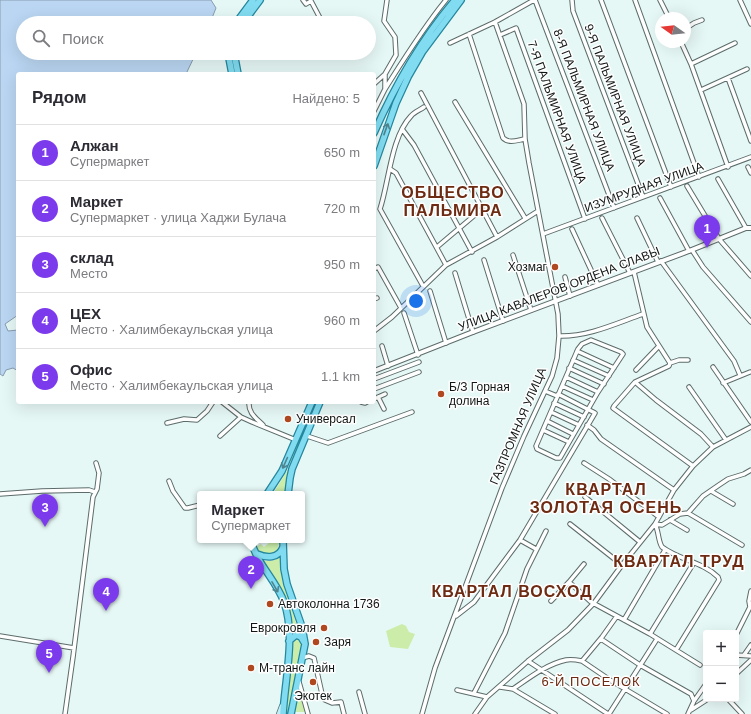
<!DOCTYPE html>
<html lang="ru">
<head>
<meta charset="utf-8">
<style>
	:root { --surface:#fff; --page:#f2f2f3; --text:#2b2b33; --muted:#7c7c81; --line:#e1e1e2; --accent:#7c3aed }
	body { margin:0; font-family:Helvetica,sans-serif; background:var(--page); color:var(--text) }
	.controls { position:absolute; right:12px; bottom:12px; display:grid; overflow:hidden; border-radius:4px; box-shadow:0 4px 16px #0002 }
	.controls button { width:36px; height:36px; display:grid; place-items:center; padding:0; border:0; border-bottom:1px solid var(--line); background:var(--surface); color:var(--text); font:20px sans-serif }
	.compass { position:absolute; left:655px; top:12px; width:36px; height:36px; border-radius:50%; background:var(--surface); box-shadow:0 4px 16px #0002; rotate:285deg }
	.you { position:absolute; left:416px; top:301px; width:14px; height:14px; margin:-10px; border:3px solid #fff; border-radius:50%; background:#1a73e8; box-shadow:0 0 0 6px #1a73e833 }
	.badge { display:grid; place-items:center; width:26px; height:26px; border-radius:50%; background:var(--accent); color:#fff; font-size:13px; font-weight:700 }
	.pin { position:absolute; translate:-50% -33px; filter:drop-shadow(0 1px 2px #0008) }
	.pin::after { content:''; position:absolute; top:21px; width:14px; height:12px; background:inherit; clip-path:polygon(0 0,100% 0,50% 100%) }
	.popup { position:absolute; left:197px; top:491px; width:108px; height:52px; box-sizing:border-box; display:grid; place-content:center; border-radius:4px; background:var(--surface); filter:drop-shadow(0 1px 3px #0005); font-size:13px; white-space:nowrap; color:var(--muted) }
	.popup b { font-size:15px; color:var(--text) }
	.popup::after { content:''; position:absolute; left:50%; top:100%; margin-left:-8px; border:8px solid transparent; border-top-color:var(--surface) }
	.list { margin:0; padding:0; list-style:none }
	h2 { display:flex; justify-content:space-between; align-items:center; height:52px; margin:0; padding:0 16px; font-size:17px }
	h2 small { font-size:13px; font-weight:400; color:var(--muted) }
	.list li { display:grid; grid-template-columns:26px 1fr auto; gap:12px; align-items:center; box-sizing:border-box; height:56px; padding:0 16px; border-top:1px solid var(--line) }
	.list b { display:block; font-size:15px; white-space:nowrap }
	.list p { margin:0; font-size:13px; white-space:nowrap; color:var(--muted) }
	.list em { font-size:13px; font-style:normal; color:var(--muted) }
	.icon { flex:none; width:22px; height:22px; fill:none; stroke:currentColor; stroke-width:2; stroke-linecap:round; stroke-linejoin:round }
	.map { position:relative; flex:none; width:751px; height:714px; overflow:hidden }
	.search { position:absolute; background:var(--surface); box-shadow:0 4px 16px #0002; left:16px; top:16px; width:360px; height:44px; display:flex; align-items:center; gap:10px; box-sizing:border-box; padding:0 14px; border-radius:22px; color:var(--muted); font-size:15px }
	.panel { position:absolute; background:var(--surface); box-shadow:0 4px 16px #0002; left:16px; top:72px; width:360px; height:332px; border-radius:4px }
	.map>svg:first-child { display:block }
	.green { fill:#cbeda9 }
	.water { fill:#bad6f2; stroke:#879db0 }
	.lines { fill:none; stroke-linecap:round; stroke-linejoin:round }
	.minor-casing { stroke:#5c6c6a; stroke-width:5.5 }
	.tertiary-casing { stroke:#5c6c6a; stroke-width:6 }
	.secondary-casing { stroke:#5c6c6a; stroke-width:6 }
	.primary-casing { stroke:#24879e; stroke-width:8 }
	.minor { stroke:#fff; stroke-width:3.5 }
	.tertiary { stroke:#fff; stroke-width:4 }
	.secondary { stroke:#c0edf8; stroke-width:4.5 }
	.primary { stroke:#82dcf1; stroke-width:5.5 }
	.oneway { stroke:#4f838e }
	.poi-dot { fill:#af4820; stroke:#fff; stroke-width:1.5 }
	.labels { text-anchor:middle; stroke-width:3; stroke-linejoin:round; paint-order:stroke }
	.street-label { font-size:12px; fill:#111716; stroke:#fff }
	.poi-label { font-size:12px; fill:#111716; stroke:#fff; text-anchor:start }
	.neighbourhood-label { font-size:13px; letter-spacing:1px; fill:#6c2b12; stroke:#fff }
	.district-label { font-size:16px; font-weight:bold; letter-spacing:1px; fill:#6c2b12; stroke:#fff }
</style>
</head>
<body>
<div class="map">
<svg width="751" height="714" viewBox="0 0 751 714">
	<rect width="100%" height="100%" fill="#e6f8f6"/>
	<path class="green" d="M315 402H317L290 471 284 494 274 492 287 471Z
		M269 540H280L277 551C271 555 263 555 257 550L256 547 261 544 264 547 270 542Z
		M280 558 282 580 299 632 292 633 291 613 287 601 263 561H271Z
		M402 624 406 626 409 632 415 634 408 649 390 647 386 631Z
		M295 638 299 639 301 641V646L288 714H286L292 650 293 641Z
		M297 694H299L305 711 304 712H295Z"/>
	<path class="water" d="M0 0H211L216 8 210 23H23V53H196L186 74H18V315L5 324 8 331 18 330V371L13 368 6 370 3 376 0 374Z"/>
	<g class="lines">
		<defs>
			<path id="minor" d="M303 0 306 4 311 1 320 18
				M535 0 614 208
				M572 0 573 11 643 197
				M601 0 671 187
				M635 0 699 177
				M660 0 669 18
				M740 0 751 24
				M685 29 694 23 702 20
				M469 34 503 138C509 144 518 140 525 139
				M500 35 516 28 585 219
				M681 42 691 64 728 167
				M450 43 495 22 534 0
				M691 64 735 43
				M728 78 751 141
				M374 84 385 74 396 55 395 37 384 21 387 0
				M385 89C404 59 423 28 446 0
				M701 90 747 69
				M421 93 497 237
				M455 102 525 218
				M374 111 385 89V74
				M402 129 414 145 472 252
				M748 167 751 173
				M390 169 396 173 446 265
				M718 179 746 228
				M687 186 719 239 751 276
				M660 198 689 251
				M602 218 630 273
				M637 218 658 262
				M572 229 598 285
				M543 234 751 157
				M437 247 482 209
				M692 250 703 267 751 322
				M513 255 531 310
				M484 260 503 321
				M661 261 734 361 740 375
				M374 269 378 267 401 308
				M634 272 647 327 670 363
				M455 273 473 332
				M565 277 570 296
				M423 286 380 209C389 182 391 137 411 116 414 112 420 110 424 107
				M430 291 446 343
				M374 299 377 298
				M404 313 418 355
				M374 331 392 317 446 265 497 237 538 211
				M559 336C588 337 617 323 643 314
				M591 340 621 352 623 354 598 392 560 458H556L537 449 536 446 578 349 582 344Z
				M382 346 388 366
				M577 351 614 368
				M573 360 609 376
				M688 360H679L670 363 669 366 635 382 614 406 613 408 693 466
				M713 367 751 422
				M569 368 604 384
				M636 370 659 346
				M566 377 598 392
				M374 379 419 362
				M635 382 656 400 701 434 713 447
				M723 383 750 372
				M562 386 593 400
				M689 387 726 440
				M374 389 419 372
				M545 391 557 396
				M378 397 384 409
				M374 399 385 394
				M222 402 241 417 252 422 296 440
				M249 402C248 413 256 418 263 425
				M361 402 365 403 367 402
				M554 403 584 417
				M551 412 579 425
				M547 421 573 434
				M167 423 184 419 197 420 207 411 213 402
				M587 425 594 430 601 439 674 490
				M543 430 569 442
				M220 436 241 417
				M307 436 328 443 412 412
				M584 463 609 479 659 517
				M169 481 173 491 185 508H188L200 505
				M711 491 733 504
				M0 494 42 491 89 490 95 492
				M585 497 640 542
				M688 513 742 545
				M670 520 687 530
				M570 524 622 565
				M655 524C659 532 658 541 662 547 679 560 703 562 718 577L719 580 676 650
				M655 524 662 525 680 514 688 513 703 496 719 485 728 479 744 474 751 470
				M520 540 536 549
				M569 582 591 602 650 634 700 665
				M551 601 569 582 584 564
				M456 616 474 602 520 540 595 413 558 394
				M624 620 665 550
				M650 634 693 564
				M736 635 750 607 749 601 751 591
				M0 636 74 648
				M601 639 640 665 691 694 694 701
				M736 655 751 656
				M744 655 751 645
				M302 658 309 656 314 658 322 694 325 700 332 703 341 702 344 714
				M528 661 608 714
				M582 661 610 680 667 714
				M736 674 751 660
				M299 682 308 714
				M500 687 513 689C529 678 547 664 566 660 571 659 577 660 582 661L602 637 617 616
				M513 689 555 714
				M457 690 487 697
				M359 692 365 714
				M474 693 505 633 527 569 546 531
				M728 699 742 714
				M691 710 708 699
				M65 714 73 657 93 497 97 489 99 473 96 463
				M422 714 435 668 502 488 524 436 552 376 557 358 559 336 558 314 529 163 525 139 524 104 495 22
				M475 714 487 697 528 661 568 630 594 603 622 565 655 524 674 490 693 466 713 447 751 427
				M609 714 657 639
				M688 714 694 701 706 684"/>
			<path id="tertiary" d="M374 371 473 332 689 251 746 228H751"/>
			<path id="secondary" d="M279 714 282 706"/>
			<path id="primary" d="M236 23 253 0
				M243 23 260 0
				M228 53 232 74
				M234 53 238 74
				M374 133C395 85 421 40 455 0
				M374 166 396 103 408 77 423 51 461 0
				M267 494 282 471 312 402
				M288 494 290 478 292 469 320 402
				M251 540C256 563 276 580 284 602 296 635 285 679 283 714
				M283 540 284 569 287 584 302 627 305 644 291 714
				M257 554C266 558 279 559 283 547
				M289 641 296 635 301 637 304 642"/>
		</defs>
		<use href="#minor" class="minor-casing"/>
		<use href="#tertiary" class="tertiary-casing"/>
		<use href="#secondary" class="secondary-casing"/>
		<use href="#primary" class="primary-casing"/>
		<use href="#minor" class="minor"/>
		<use href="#tertiary" class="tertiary"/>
		<use href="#secondary" class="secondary"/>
		<use href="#primary" class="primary"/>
	</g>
	<defs><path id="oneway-shaft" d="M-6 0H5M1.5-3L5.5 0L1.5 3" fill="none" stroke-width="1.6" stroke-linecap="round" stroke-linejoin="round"/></defs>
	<g class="oneway">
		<use href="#oneway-shaft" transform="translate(386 129) rotate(-70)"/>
		<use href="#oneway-shaft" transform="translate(285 463) rotate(114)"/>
		<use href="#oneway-shaft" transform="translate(275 587) rotate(60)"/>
	</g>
	<g class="poi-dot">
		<circle cx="555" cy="267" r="4"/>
		<circle cx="441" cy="394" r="4"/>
		<circle cx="288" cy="419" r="4"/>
		<circle cx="270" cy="604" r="4"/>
		<circle cx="324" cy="628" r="4"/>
		<circle cx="316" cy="642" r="4"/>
		<circle cx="251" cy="668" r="4"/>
		<circle cx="313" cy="682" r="4"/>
	</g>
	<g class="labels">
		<g class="street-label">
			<text transform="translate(615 95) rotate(69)" y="4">9-Я ПАЛЬМИРНАЯ УЛИЦА</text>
			<text transform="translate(584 100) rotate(69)" y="4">8-Я ПАЛЬМИРНАЯ УЛИЦА</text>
			<text transform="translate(557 112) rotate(70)" y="4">7-Я ПАЛЬМИРНАЯ УЛИЦА</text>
			<text transform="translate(644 187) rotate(-20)" y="4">ИЗУМРУДНАЯ УЛИЦА</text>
			<text transform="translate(559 289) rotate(-21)" y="4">УЛИЦА КАВАЛЕРОВ ОРДЕНА СЛАВЫ</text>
			<text transform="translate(518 426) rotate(-67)" y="4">ГАЗПРОМНАЯ УЛИЦА</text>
		</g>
		<g class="poi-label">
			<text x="547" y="271" text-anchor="end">Хозмаг</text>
			<text x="449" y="391">Б/З Горная<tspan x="449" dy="14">долина</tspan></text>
			<text x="296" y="423">Универсал</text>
			<text x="278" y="608">Автоколонна 1736</text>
			<text x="316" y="632" text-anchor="end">Еврокровля</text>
			<text x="324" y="646">Заря</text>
			<text x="259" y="672">М-транс лайн</text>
			<text x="313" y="700" text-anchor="middle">Экотек</text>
		</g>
		<g class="neighbourhood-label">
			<text x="591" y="686">6-Й ПОСЕЛОК</text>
		</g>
		<g class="district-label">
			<text x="453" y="198">ОБЩЕСТВО<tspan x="453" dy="18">ПАЛЬМИРА</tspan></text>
			<text x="606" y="495">КВАРТАЛ<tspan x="606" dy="18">ЗОЛОТАЯ ОСЕНЬ</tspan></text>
			<text x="679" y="567">КВАРТАЛ ТРУД</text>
			<text x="512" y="597">КВАРТАЛ ВОСХОД</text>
		</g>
	</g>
</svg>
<div class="controls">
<button>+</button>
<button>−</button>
</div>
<svg class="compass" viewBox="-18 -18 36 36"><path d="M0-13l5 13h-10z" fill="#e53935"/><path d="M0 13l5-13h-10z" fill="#7c7c81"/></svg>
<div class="you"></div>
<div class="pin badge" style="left:707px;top:248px">1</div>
<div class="pin badge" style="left:251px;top:589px">2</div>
<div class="popup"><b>Маркет</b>Супермаркет</div>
<div class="pin badge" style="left:45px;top:527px">3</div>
<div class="pin badge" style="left:106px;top:611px">4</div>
<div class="pin badge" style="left:49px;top:673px">5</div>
<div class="search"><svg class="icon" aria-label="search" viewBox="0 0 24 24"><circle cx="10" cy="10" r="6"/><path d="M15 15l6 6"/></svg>Поиск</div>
<section class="panel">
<h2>Рядом<small>Найдено: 5</small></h2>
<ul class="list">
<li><span class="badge">1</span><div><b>Алжан</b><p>Супермаркет</p></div><em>650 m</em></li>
<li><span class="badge">2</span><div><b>Маркет</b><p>Супермаркет · улица Хаджи Булача</p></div><em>720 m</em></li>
<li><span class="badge">3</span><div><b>склад</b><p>Место</p></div><em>950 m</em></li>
<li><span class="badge">4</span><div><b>ЦЕХ</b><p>Место · Халимбекаульская улица</p></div><em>960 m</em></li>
<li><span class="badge">5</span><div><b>Офис</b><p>Место · Халимбекаульская улица</p></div><em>1.1 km</em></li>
</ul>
</section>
</div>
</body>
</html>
